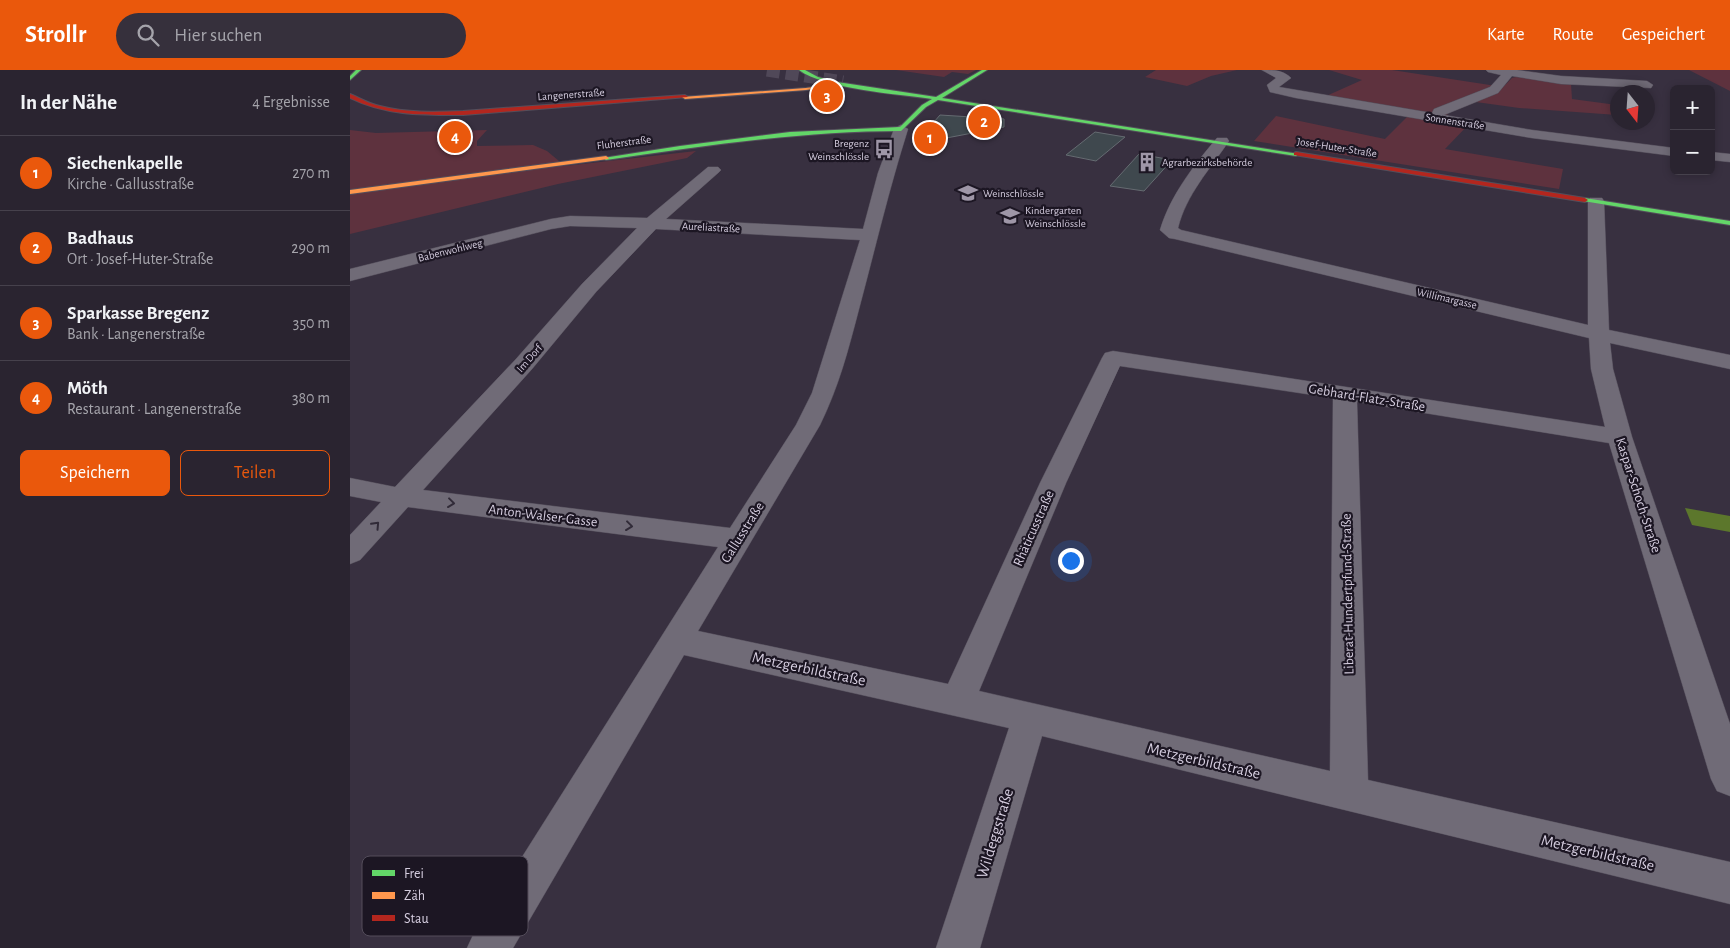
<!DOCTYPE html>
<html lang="de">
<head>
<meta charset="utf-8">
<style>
	:root { --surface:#2a2430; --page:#36303c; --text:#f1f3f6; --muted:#a5a4ab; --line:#46414c; --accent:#ea580c }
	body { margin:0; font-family:"Alegreya Sans",sans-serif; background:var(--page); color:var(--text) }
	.controls { position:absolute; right:15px; top:15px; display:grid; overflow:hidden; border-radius:8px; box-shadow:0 2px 8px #0003 }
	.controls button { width:45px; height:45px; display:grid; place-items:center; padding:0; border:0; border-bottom:1px solid var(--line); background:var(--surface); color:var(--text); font:25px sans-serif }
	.compass { position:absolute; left:1260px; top:15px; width:45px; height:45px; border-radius:50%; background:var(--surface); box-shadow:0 2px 8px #0003; rotate:163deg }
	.you { position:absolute; left:720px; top:490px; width:18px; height:18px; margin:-12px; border:4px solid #fff; border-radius:50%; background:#1a73e8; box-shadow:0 0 0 8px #1a73e833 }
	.badge { display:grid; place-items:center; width:32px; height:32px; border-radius:50%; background:var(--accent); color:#fff; font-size:16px; font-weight:700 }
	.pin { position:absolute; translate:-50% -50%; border:2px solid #fff; box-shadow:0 1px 5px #0006 }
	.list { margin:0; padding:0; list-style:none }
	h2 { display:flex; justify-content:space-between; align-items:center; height:65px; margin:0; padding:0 20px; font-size:21px }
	h2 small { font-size:16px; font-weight:400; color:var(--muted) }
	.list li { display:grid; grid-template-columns:32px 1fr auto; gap:15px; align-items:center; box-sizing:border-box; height:75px; padding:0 20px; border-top:1px solid var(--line) }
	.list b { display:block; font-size:19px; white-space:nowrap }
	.list p { margin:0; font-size:16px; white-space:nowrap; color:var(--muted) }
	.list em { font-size:16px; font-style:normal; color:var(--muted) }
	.actions { display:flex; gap:10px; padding:15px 20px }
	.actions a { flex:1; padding:11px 0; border:1px solid var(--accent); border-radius:8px; text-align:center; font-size:18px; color:var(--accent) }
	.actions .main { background:var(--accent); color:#fff }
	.icon { flex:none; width:28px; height:28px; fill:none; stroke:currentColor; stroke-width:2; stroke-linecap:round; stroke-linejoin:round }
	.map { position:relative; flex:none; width:1380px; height:878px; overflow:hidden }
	header { display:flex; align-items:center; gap:30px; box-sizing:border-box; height:70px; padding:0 25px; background:var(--accent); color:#fff }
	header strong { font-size:24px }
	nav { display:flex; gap:28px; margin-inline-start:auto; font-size:18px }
	.search { width:350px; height:45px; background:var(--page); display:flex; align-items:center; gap:12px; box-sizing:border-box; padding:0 18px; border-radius:28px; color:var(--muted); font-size:19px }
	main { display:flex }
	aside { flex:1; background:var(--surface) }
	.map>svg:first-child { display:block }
	.green { fill:#5e323e }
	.water { fill:#5c772c }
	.building { fill:#3f484e; stroke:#656b71 }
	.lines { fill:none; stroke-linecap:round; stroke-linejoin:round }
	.highway-tunnel { stroke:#504858; stroke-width:13; stroke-dasharray:13 6; stroke-linecap:butt }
	.street-casing { stroke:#544e5b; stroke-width:1 }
	.fast-casing { stroke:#544e5b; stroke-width:2 }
	.slow-casing { stroke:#544e5b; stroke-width:2 }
	.jam-casing { stroke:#544e5b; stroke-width:2 }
	.street { fill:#706b77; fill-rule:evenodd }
	.fast { fill:#63d668; fill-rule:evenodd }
	.slow { fill:#ff974d; fill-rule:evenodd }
	.jam { fill:#b3261e; fill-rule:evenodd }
	.oneway { stroke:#312b38 }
	.labels { text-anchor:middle; stroke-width:4.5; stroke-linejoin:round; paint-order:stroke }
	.far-street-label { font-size:11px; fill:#d5cddf; stroke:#1c1623 }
	.far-poi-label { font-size:11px; fill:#d5cddf; stroke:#1c1623; text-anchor:start }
	.street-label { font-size:14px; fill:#d5cddf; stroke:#1c1623 }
	.near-street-label { font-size:16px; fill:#d5cddf; stroke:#1c1623 }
	.key { fill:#1c1623; stroke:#544d5b; stroke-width:1 }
	.key-label { font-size:14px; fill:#d5cddf }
</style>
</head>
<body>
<header>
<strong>Strollr</strong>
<div class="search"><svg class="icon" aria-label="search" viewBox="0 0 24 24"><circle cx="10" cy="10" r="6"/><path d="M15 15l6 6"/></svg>Hier suchen</div>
<nav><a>Karte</a><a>Route</a><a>Gespeichert</a></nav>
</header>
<main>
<aside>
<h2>In der Nähe<small>4 Ergebnisse</small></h2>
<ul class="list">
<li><span class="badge">1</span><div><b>Siechenkapelle</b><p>Kirche · Gallusstraße</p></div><em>270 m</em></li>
<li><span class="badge">2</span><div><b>Badhaus</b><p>Ort · Josef-Huter-Straße</p></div><em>290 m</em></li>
<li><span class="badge">3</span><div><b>Sparkasse Bregenz</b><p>Bank · Langenerstraße</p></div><em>350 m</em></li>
<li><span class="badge">4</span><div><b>Möth</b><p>Restaurant · Langenerstraße</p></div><em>380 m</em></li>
</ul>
<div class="actions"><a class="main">Speichern</a><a>Teilen</a></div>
</aside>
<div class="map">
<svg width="1380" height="878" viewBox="0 0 1380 878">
	<rect width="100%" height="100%" fill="#383040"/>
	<path class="green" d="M546 0H626L618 4 602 2 594 7Z
		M806 0H887L861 6 837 16 795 7Z
		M979 0H1042L1153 17 1162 8 1166 7 1206 11 1208 14H1221L1222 29 1267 35V45L1169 38 1126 32 1097 43 1098 48 1121 52 1095 79 1213 99 1209 119 904 71 926 46 1035 69 1060 44 974 27 1012 10Z
		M1339 0H1380V21Z
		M0 60 26 63 137 60 127 71V76L183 75 197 81 215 96 346 81 337 88 208 114 0 164Z"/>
	<path class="water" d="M1335 438 1380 446V462L1342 455Z"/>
	<path class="building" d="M590 45 654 49V57L565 74Z
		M745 62 775 67 746 91 716 85Z
		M789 84 822 90 794 121 760 116Z"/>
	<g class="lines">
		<path class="highway-tunnel" d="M417 0 493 12"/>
		<defs>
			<path id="street" d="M912 0C923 0 933 0 941 8L929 17 1082 43 1084 39 1140 17 1151 5 1138 2 1136 0H1167L1211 6 1297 11 1303 15 1301 18 1211 14 1162 6 1148 23 1094 45 1182 60 1324 78V86L1182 68 946 28 920 22 917 15 926 8Z
				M551 55 558 59C539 119 525 179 509 239 498 281 489 316 470 355L348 561 598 614 690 413 752 288 755 283 763 281 1255 357 1241 299 1239 268 825 169 819 168 810 160C820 126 844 95 867 68H877L879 71C860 99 836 125 828 158L831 160 1238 255V131L1240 128H1252L1254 131 1259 260 1380 285V299L1260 273 1263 299 1282 367 1380 654V726L1367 721 1361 709 1259 373 1007 332 1018 710 1380 792V834L692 666 630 878H586L659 658 334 585 163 878H117L124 863 368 477 58 437 10 490 0 494V465L31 432 0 426V408L45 417 166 289 232 214 287 158 220 156 201 159 0 211V199L201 149 220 146 297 148 358 97H368L371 100 368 103 316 149 513 159 528 103 544 59ZM306 159 510 170 462 323 446 355 380 458 73 420 182 299 246 222ZM770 296 983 328 980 701 629 621 716 413Z
				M1361 82 1380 84V92L1361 90Z"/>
			<path id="fast" d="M6 0H11L0 10V6Z
				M449 0H455L468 7 487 12 586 27 632 0H637L592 28 949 84 946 86 588 30 576 37 551 61C452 61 354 76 256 90L253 88 330 76 440 62 550 57 572 35 582 29C548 24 474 19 449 0Z
				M1235 128 1380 151V155L1233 131 1232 130Z"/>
			<path id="slow" d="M482 14 484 16 456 20 335 29 332 27 456 18Z
				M256 86 259 88 258 89 0 124V120Z"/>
			<path id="jam" d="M0 24C10 28 19 34 30 36 57 43 85 42 113 41L335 25 338 27 113 45C74 45 36 46 0 28Z
				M946 82 1235 128 1238 130 1235 132 944 85V83Z"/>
		</defs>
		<use href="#street" class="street-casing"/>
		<use href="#fast" class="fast-casing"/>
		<use href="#slow" class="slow-casing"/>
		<use href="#jam" class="jam-casing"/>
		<use href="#street" class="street"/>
		<use href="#fast" class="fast"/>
		<use href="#slow" class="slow"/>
		<use href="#jam" class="jam"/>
	</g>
	<defs><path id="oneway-chevron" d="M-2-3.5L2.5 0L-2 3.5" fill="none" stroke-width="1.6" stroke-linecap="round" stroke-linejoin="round" transform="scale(1.25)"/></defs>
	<g class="oneway">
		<use href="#oneway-chevron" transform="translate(101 433) rotate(7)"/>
		<use href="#oneway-chevron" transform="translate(26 455) rotate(-47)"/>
		<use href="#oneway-chevron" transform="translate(279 456) rotate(7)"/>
	</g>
	<defs>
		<symbol id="bus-bare" viewBox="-9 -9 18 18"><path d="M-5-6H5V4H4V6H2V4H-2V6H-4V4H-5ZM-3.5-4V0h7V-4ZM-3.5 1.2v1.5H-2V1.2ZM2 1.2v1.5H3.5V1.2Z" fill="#9e96a7" stroke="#1c1623" stroke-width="2.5" paint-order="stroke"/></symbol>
		<symbol id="building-bare" viewBox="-9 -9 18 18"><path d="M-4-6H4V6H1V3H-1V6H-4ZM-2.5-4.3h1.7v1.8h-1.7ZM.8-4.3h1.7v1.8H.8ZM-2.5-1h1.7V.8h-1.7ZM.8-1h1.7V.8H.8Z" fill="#9e96a7" stroke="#1c1623" stroke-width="2.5" paint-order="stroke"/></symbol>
		<symbol id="school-bare" viewBox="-9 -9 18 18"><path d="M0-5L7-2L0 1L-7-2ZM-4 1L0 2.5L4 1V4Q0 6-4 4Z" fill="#9e96a7" stroke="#1c1623" stroke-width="2.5" paint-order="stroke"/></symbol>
	</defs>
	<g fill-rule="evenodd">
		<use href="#bus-bare" x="520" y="65" width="28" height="28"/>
		<use href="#building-bare" x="783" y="78" width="28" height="28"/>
		<use href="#school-bare" x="604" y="109" width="28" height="28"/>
		<use href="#school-bare" x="646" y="132" width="28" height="28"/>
	</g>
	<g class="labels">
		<g class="far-street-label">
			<text transform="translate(221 24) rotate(-4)" y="4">Langenerstraße</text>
			<text transform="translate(1105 51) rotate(9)" y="4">Sonnenstraße</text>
			<text transform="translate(274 72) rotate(-7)" y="4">Fluherstraße</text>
			<text transform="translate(987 77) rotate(9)" y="4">Josef-Huter-Straße</text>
			<text transform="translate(361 157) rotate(3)" y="4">Aureliastraße</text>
			<text transform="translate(100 180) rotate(-14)" y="4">Babenwohlweg</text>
			<text transform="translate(1097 228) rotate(13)" y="4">Willimargasse</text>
			<text transform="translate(179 288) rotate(-49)" y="4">Im Dorf</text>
		</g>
		<g class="far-poi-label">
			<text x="519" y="77" text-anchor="end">Bregenz<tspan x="519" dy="13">Weinschlössle</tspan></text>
			<text x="812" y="96">Agrarbezirksbehörde</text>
			<text x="633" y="127">Weinschlössle</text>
			<text x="675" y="144">Kindergarten<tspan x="675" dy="13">Weinschlössle</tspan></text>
		</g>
		<g class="street-label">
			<text transform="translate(1017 327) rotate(9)" y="5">Gebhard-Flatz-Straße</text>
			<text transform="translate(1289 425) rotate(72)" y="5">Kaspar-Schoch-Straße</text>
			<text transform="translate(193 445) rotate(7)" y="5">Anton-Walser-Gasse</text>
			<text transform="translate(683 458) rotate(-66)" y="5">Rhäticusstraße</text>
			<text transform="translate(392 462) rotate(-58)" y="5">Gallusstraße</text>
			<text transform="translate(997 524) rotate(-91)" y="5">Liberat-Hundertpfund-Straße</text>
		</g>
		<g class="near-street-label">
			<text transform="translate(459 598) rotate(12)" y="6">Metzgerbildstraße</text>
			<text transform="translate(854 690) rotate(13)" y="6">Metzgerbildstraße</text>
			<text transform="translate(644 763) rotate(-73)" y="6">Wildeggstraße</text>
			<text transform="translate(1248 782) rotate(13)" y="6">Metzgerbildstraße</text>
		</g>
	</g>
	<rect x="12" y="786" width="166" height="80" rx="8" class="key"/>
	<rect x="22" y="800" width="23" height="6" fill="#63d668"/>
	<rect x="22" y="822" width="23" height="7" fill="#ff974d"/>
	<rect x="22" y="845" width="23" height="6" fill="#b3261e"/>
	<g class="key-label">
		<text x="54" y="808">Frei</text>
		<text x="54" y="830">Zäh</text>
		<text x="54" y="853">Stau</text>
	</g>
</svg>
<div class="controls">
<button>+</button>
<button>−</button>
</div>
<svg class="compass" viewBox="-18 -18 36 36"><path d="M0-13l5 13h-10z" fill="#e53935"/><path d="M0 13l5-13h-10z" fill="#a5a4ab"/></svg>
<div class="you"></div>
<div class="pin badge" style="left:580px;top:68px">1</div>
<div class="pin badge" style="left:634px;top:52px">2</div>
<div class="pin badge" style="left:477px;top:26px">3</div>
<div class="pin badge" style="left:105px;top:67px">4</div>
</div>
</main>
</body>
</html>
